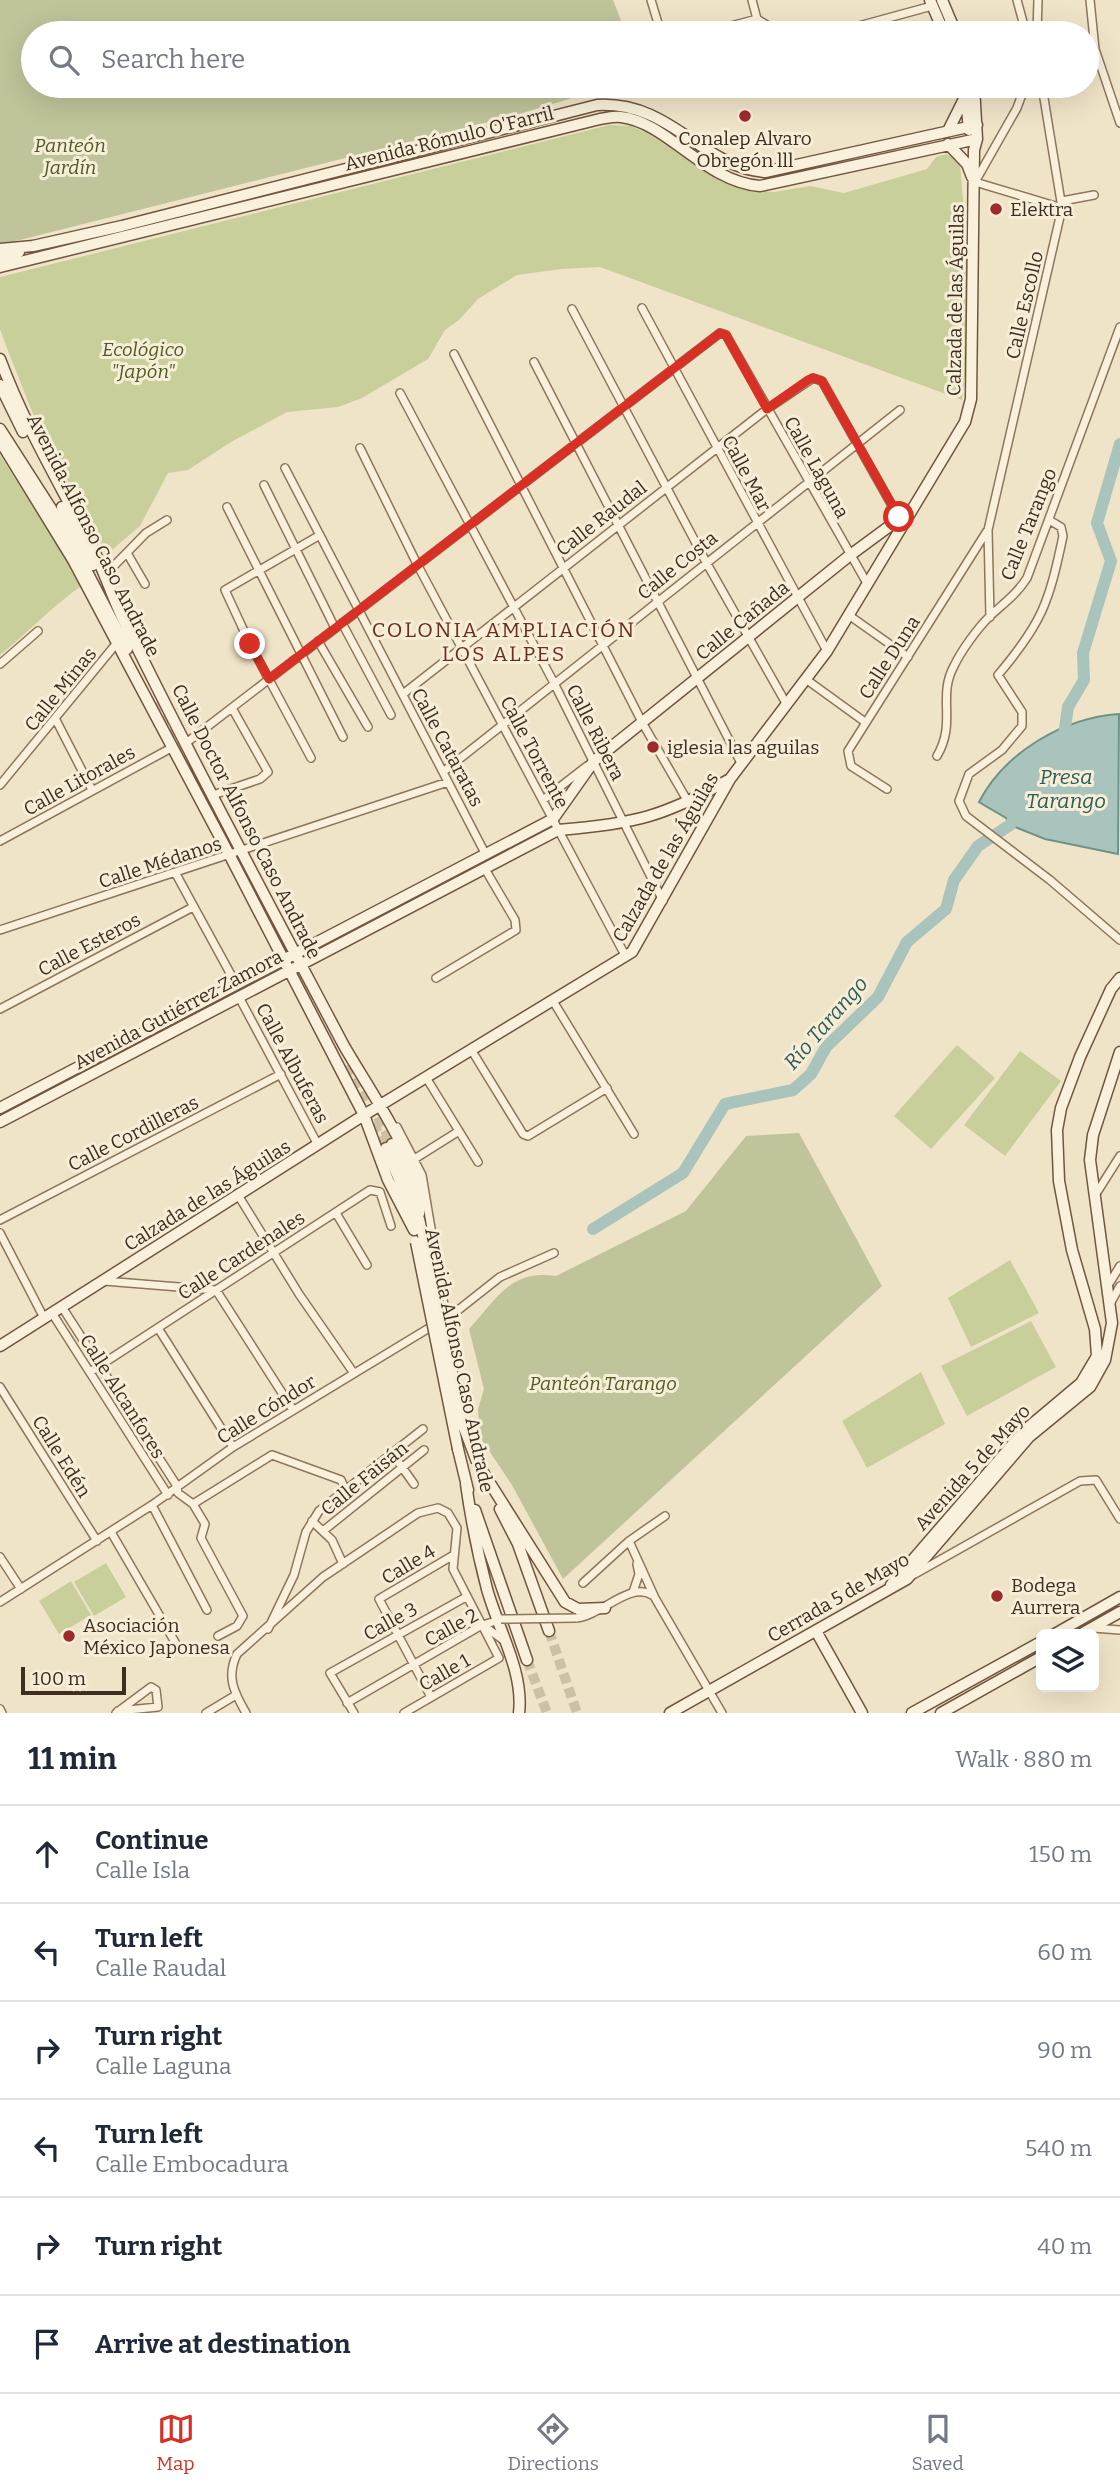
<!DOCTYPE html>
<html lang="en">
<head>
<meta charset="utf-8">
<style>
	:root { --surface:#fff; --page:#f2f2f3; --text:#1f2937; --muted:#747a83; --line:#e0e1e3; --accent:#d93025 }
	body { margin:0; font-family:Bitter,serif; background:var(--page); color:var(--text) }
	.controls { position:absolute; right:21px; bottom:21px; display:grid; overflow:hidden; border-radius:10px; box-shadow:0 7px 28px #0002 }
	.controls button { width:63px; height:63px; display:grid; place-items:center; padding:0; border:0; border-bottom:2px solid var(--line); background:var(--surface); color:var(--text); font:35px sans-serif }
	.scale { position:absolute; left:21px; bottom:18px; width:105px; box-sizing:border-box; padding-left:7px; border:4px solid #3d2e20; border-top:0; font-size:19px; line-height:24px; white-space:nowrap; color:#3d2e20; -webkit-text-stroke:5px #f7eed8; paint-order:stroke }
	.stop { position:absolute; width:21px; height:21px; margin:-16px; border:5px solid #d93025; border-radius:50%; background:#fff }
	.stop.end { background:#d93025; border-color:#fff; box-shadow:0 2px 7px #0008 }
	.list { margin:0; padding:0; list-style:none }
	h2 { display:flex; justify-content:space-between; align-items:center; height:91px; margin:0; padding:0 28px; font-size:30px }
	h2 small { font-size:23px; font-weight:400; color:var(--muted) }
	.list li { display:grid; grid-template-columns:46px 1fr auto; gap:21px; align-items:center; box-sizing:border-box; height:98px; padding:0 28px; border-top:2px solid var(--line) }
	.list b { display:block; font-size:26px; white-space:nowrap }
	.list p { margin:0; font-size:23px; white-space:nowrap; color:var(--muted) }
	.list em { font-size:23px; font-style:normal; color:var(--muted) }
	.icon { flex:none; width:38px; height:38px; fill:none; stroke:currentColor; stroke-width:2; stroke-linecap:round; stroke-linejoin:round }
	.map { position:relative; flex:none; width:1120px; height:1713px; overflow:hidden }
	.search { position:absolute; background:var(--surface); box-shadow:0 7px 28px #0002; left:21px; right:21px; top:21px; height:77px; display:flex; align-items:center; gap:18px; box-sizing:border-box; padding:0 24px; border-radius:38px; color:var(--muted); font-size:26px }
	.sheet { height:679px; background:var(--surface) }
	nav { display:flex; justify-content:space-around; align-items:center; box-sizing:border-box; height:98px; border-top:2px solid var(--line); background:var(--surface); font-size:19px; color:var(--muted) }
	nav a { display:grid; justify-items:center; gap:4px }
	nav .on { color:var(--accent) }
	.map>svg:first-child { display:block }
	.green { fill:#c9cf9b }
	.cemetery { fill:#bfc49a }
	.water { fill:#a9c4bc; stroke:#6f938a; stroke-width:2 }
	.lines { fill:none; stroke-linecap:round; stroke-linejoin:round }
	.river { stroke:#a9c4bc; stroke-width:12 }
	.secondary-tunnel { stroke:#ccc0a6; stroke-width:10; stroke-dasharray:10 5; stroke-linecap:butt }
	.street-casing { stroke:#8d765c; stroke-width:10 }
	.secondary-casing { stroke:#6f573f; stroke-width:13 }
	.street { stroke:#faf1dc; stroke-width:7 }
	.secondary { stroke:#faf1dc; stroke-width:10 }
	.street-bridge-casing { stroke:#8d765c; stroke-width:10; stroke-linecap:butt }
	.secondary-bridge-casing { stroke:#6f573f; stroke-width:13; stroke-linecap:butt }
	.street-bridge { stroke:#faf1dc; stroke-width:7 }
	.secondary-bridge { stroke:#faf1dc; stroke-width:10 }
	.route { stroke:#d93025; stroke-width:9 }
	.poi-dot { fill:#9e2a2b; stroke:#f7eed8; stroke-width:2.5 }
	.labels { text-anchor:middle; stroke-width:6; stroke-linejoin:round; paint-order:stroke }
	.street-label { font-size:19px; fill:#3d2e20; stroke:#f7eed8 }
	.poi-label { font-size:19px; fill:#3d2e20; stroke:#f7eed8; text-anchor:start }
	.park-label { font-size:19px; font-style:italic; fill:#4d5a26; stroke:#f7eed8 }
	.neighbourhood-label { font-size:21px; letter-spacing:2px; fill:#6b2e1e; stroke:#f7eed8 }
	.water-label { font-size:21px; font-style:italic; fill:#2f5d5a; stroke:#f7eed8 }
</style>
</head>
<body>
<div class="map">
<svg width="1120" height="1713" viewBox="0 0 1120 1713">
	<rect width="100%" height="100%" fill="#f0e4c8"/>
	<path class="green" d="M609 125 631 126 647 133 722 182 757 191 774 192 810 186 844 193 927 169 936 157 946 154 955 157 960 165C967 242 973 323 962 400L600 267 562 269 517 275 478 299 459 320 445 330 428 359 362 398 338 407 287 412 231 442 188 470 168 473 140 526 106 555 33 414 8 351 0 329V277Z
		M0 455 83 585C53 605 29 632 0 655Z
		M957 1045 995 1078 931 1149 894 1116Z
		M1020 1051 1061 1081 1005 1156 964 1125Z
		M1010 1260 1039 1313 971 1347 948 1298Z
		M1031 1321 1056 1367 967 1416 941 1366Z
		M921 1372 945 1424 867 1468 842 1421Z
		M106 1563 126 1597 94 1616 74 1582Z
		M71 1581 91 1615 59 1634 39 1601Z"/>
	<path class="cemetery" d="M0 0H613L626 33H33V86H613L512 116 0 245Z
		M799 1133 882 1286 563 1579 512 1485 480 1437 478 1409 484 1389 469 1329C497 1299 510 1269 556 1276L686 1211 746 1136Z"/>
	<path class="water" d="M1119 714 1118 854 1045 839 1010 825 1006 818 979 802C1005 752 1063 718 1119 714Z"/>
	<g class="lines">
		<path class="river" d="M1063 742 1068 707 1084 680 1083 653 1111 561 1097 523 1120 444
			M593 1229 683 1173 725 1104 793 1090 811 1074 826 1047 878 997 907 942 946 909 954 880 978 846 1010 825 1018 813"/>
		<path class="secondary-tunnel" d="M155 703 183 758
			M350 1064 392 1144
			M366 1110 386 1148
			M549 1631 577 1713
			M527 1660 547 1713"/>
		<defs>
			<path id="street" d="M651 0 661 33
				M752 0 757 19
				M1017 0 1026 33
				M1090 0 1095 49 1120 123
				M705 33 757 19 780 33
				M833 33 932 6
				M1037 33 1038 0
				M1025 86 1017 108 975 182 1062 208
				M1062 201 1094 195
				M642 308 827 651
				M572 309 706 562 787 705
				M454 354 643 724 702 826
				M534 362 741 763
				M400 393 554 683 663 901
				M360 448 417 564 626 957
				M285 468 486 855
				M264 485 335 628
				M227 507 343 737
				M1049 520 1061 527 1063 536C1049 603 1042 623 998 675L1022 712V726L1002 750 969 774 959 801 966 816 1050 880 1120 940
				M127 553 145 584
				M105 575 146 533 167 520
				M850 616 908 657
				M990 617 988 530 1062 208 1042 86
				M342 623 391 715
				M318 641 368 727
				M0 664 38 631
				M807 680 865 722
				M403 694 767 409 813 378 822 381 899 518
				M56 720 92 790
				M186 743 720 333 726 335 868 585
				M937 756C957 722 937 697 954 666 961 651 977 629 989 617 1004 603 1016 595 1027 578L1120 327
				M311 758 250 644 225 590 320 535
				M443 772 900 410
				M0 785 116 644
				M887 789 851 766 848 751 987 531
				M213 795 260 779 268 772 232 708
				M543 800 587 766
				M0 841 173 747
				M176 874 236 984
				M0 930 448 782
				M436 978 516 930 515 920 485 869
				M239 997 318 1145
				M553 1001 634 1134
				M0 1009 193 907
				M472 1051 523 1134 528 1136 607 1088
				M427 1079 478 1162
				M397 1127 422 1175 446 1317
				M416 1158 459 1131
				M238 1195 299 1294 353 1372
				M1094 1197 1120 1156
				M336 1213 367 1265
				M0 1220 281 1074
				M0 1233 44 1318
				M104 1281 216 1290 293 1410
				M1107 1287 1120 1266
				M1110 1304 1120 1286
				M62 1307 177 1486 178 1493 193 1504 272 1455 341 1480 345 1489
				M52 1313 168 1495
				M158 1328 233 1447
				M90 1372 370 1190 380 1192 391 1226
				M0 1387 97 1541
				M392 1453 414 1484
				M193 1504 205 1524 201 1538 243 1616 237 1626 218 1636
				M152 1505 207 1610
				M312 1521 332 1540 343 1564
				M323 1531 424 1450
				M111 1532 179 1649
				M629 1541 655 1598 722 1713
				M0 1557 21 1589
				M915 1574 1080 1481 1096 1480 1120 1519
				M583 1583 629 1541 665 1516
				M633 1592 639 1574 637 1564
				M0 1602 152 1505 233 1447 457 1311 500 1277 554 1253
				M576 1618C601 1616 630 1581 652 1595
				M483 1625 503 1640
				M1093 1628 1120 1630
				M268 1629 294 1575 306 1532 319 1511 423 1429
				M431 1697 379 1599 452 1556
				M347 1703 482 1625 500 1620
				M0 1709 2 1713
				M116 1713 151 1687 156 1690 158 1707 118 1711
				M206 1713 236 1695
				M246 1713C234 1692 226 1677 237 1654L323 1577 418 1513 438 1508 448 1513 457 1528 453 1569 499 1658 404 1713
				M354 1713 330 1673 466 1597"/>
			<path id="secondary" d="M930 0 944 33
				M942 0 956 33
				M965 86 969 130
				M948 131 965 97
				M948 144 967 164 972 177
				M0 249 33 246 122 226 597 105C672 101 701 167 765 172L977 125
				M0 257 19 252
				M0 267 600 119C607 118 615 116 621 117 667 122 705 182 760 186L977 139
				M0 359C26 429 62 487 95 553 105 574 112 596 122 617 192 760 268 902 343 1044 364 1082 430 1174 419 1214
				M0 385 23 432
				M0 429 68 535 127 649
				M0 441 73 560 230 856 364 1115 388 1180 414 1230
				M62 507 93 565
				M0 1108 553 819 594 761 849 556 910 511
				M0 1122 558 830C633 824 664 817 730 779
				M392 1144 411 1188 424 1239
				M386 1148 404 1191 412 1220
				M0 1346 364 1115 632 952 730 779 827 651 965 422 971 399 974 150 977 139 974 86
				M458 1449 468 1490
				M481 1469 565 1602 578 1609 605 1608
				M466 1484C471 1519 478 1555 487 1589 498 1629 524 1672 519 1713
				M500 1509 518 1544 549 1631
				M475 1510 527 1660
				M891 1585 1025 1430 1081 1383 1097 1356 1095 1329 1072 1250 1059 1181 1057 1130 1061 1108 1080 1057 1111 989 1120 978
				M816 1631 862 1713
				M1055 1634 1120 1597
				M1081 1634 1120 1612
				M670 1713 907 1579 1029 1437 1090 1387 1105 1360 1112 1323 1090 1160 1093 1135 1120 1052
				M912 1713 1041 1642
				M941 1713 1041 1657"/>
		</defs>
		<use href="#street" class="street-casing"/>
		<use href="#secondary" class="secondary-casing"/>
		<use href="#street" class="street"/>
		<use href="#secondary" class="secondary"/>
		<defs>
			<path id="street-bridge" d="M501 1619 576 1618"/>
			<path id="secondary-bridge" d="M424 1239 463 1425 477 1462
				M416 1242 458 1449"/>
		</defs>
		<use href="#street-bridge" class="street-bridge-casing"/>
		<use href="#secondary-bridge" class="secondary-bridge-casing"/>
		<use href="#street-bridge" class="street-bridge"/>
		<use href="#secondary-bridge" class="secondary-bridge"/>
	</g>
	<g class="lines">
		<path class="route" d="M250 644 269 679 720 333 726 335 767 409 808 380 813 378 822 381 899 517"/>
	</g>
	<g class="poi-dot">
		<circle cx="745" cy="116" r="7"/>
		<circle cx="996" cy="209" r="7"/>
		<circle cx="653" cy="747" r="7"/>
		<circle cx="997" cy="1596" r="7"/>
		<circle cx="69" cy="1636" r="7"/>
	</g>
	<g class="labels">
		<g class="street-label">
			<text transform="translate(449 138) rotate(-14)" y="7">Avenida Rómulo O'Farril</text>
			<text transform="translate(955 300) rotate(-89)" y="7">Calzada de las Águilas</text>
			<text transform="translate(1024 305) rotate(-77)" y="7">Calle Escollo</text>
			<text transform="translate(817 467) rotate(61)" y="7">Calle Laguna</text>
			<text transform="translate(747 473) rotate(62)" y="7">Calle Mar</text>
			<text transform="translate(601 518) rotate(-38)" y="7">Calle Raudal</text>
			<text transform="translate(1028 524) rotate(-68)" y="7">Calle Tarango</text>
			<text transform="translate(94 535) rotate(63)" y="7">Avenida Alfonso Caso Andrade</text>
			<text transform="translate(677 565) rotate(-39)" y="7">Calle Costa</text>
			<text transform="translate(742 620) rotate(-39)" y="7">Calle Cañada</text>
			<text transform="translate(889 657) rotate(-57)" y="7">Calle Duna</text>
			<text transform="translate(60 689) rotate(-51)" y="7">Calle Minas</text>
			<text transform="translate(596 732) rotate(63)" y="7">Calle Ribera</text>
			<text transform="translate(448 747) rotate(62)" y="7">Calle Cataratas</text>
			<text transform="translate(535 752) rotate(62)" y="7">Calle Torrente</text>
			<text transform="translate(79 780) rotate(-29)" y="7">Calle Litorales</text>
			<text transform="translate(247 821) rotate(63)" y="7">Calle Doctor Alfonso Caso Andrade</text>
			<text transform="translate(665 857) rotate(-60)" y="7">Calzada de las Águilas</text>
			<text transform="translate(160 862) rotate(-18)" y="7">Calle Médanos</text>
			<text transform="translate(89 944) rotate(-28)" y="7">Calle Esteros</text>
			<text transform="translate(178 1009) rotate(-28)" y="7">Avenida Gutiérrez Zamora</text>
			<text transform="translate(293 1063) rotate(62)" y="7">Calle Albuferas</text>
			<text transform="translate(133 1133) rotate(-27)" y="7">Calle Cordilleras</text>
			<text transform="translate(207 1195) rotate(-32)" y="7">Calzada de las Águilas</text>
			<text transform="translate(241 1255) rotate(-33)" y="7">Calle Cardenales</text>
			<text transform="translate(460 1360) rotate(78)" y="7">Avenida Alfonso Caso Andrade</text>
			<text transform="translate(123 1396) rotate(58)" y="7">Calle Alcanfores</text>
			<text transform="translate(266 1409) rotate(-32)" y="7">Calle Cóndor</text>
			<text transform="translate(62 1456) rotate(58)" y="7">Calle Edén</text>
			<text transform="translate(972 1467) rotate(-48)" y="7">Avenida 5 de Mayo</text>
			<text transform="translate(364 1478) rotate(-39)" y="7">Calle Faisán</text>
			<text transform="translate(408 1564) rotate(-31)" y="7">Calle 4</text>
			<text transform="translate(838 1597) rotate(-30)" y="7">Cerrada 5 de Mayo</text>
			<text transform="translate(390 1621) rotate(-29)" y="7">Calle 3</text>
			<text transform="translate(451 1627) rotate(-29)" y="7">Calle 2</text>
			<text transform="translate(444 1672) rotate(-30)" y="7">Calle 1</text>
		</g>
		<g class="poi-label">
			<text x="745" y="145" text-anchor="middle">Conalep Alvaro<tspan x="745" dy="22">Obregón lll</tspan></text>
			<text x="1010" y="216">Elektra</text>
			<text x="667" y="754">iglesia las aguilas</text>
			<text x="1011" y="1592">Bodega<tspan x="1011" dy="22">Aurrera</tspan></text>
			<text x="83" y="1632">Asociación<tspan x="83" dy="22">México Japonesa</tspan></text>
		</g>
		<g class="park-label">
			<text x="70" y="152">Panteón<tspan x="70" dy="22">Jardín</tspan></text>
			<text x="143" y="356">Ecológico<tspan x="143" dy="22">"Japón"</tspan></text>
			<text x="603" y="1390">Panteón Tarango</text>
		</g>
		<g class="neighbourhood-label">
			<text x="504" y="637">COLONIA AMPLIACIÓN<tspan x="504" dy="24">LOS ALPES</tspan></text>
		</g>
		<g class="water-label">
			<text x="1066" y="784">Presa<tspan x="1066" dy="24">Tarango</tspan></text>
			<text transform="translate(826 1023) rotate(-49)" y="7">Río Tarango</text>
		</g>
	</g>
</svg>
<div class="controls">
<button><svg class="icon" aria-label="layers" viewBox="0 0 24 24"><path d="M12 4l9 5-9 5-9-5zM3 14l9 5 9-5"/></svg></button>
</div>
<div class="scale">100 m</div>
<div class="stop" style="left:899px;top:517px"></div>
<div class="stop end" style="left:250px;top:644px"></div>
<div class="search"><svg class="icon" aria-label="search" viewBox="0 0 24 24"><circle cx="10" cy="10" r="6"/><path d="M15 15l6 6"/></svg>Search here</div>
</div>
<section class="sheet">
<h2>11 min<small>Walk · 880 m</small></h2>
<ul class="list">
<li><svg class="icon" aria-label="ahead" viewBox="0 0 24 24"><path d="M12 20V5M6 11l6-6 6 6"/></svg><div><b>Continue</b><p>Calle Isla</p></div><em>150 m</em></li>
<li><svg class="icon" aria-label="left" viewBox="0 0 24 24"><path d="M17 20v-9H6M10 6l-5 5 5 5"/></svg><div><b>Turn left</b><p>Calle Raudal</p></div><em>60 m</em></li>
<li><svg class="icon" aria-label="right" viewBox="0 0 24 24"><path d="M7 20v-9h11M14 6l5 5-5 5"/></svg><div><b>Turn right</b><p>Calle Laguna</p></div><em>90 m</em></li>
<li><svg class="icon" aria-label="left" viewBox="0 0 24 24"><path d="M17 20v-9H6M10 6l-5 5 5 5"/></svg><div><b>Turn left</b><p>Calle Embocadura</p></div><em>540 m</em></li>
<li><svg class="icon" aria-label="right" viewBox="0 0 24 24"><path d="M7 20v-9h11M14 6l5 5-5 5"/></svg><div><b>Turn right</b></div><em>40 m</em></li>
<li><svg class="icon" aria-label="arrive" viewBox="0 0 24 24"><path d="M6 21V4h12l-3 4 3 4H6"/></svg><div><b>Arrive at destination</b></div></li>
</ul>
</section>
<nav>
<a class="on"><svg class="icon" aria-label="map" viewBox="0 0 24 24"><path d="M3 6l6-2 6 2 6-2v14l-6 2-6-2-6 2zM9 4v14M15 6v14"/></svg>Map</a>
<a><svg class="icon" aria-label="directions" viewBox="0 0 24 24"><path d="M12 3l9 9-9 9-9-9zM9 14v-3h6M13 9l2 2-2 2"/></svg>Directions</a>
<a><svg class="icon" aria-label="saved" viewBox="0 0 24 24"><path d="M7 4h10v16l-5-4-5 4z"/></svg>Saved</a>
</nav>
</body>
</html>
